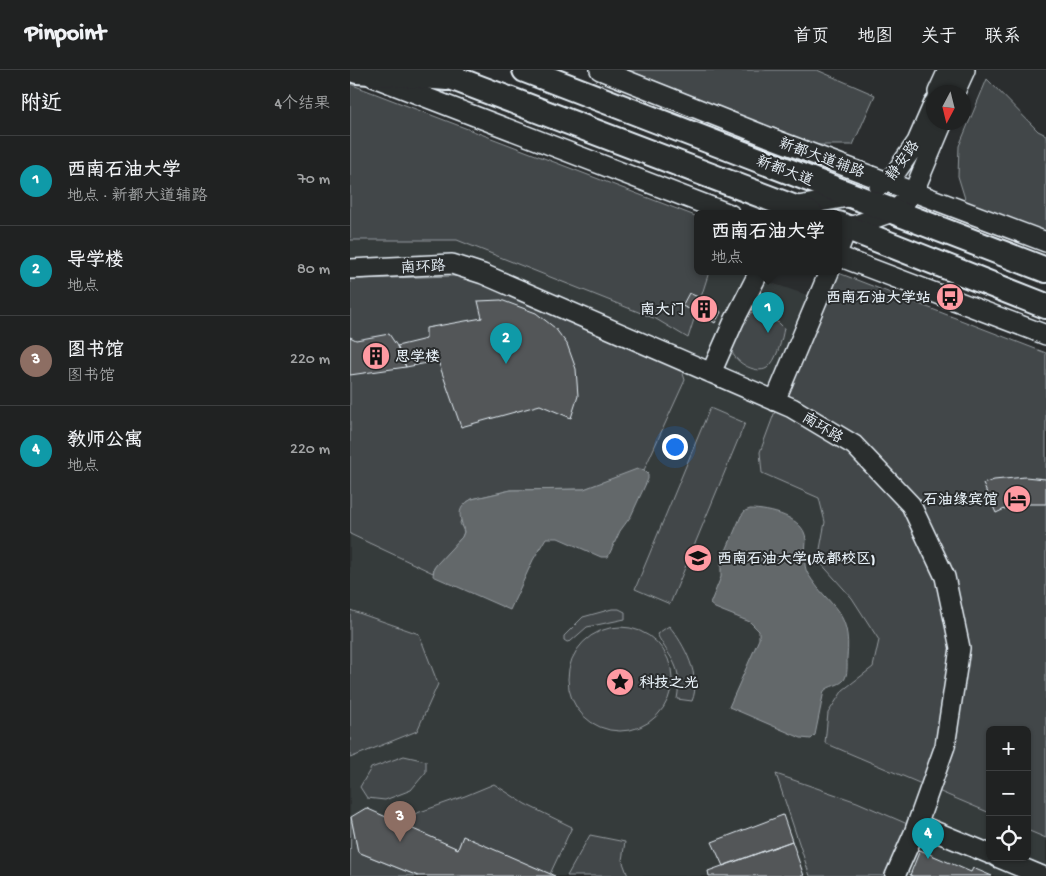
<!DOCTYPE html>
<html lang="zh">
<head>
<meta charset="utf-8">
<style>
	:root { --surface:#202222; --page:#282a2a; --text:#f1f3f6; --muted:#a2a4a5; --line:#3d3f40; --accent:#bca0f2 }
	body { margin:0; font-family:"Gochi Hand","LXGW WenKai TC",sans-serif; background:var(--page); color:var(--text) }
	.controls { position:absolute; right:15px; bottom:15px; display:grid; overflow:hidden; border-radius:8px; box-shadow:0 1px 4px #0004 }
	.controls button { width:45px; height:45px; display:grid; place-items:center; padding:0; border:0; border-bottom:1px solid var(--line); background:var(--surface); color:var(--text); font:25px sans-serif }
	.compass { position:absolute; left:576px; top:15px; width:45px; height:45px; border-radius:50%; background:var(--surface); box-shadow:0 1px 4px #0004; rotate:187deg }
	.you { position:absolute; left:324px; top:376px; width:18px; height:18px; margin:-12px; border:4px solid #fff; border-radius:50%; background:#1a73e8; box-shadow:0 0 0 8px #1a73e833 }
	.badge { display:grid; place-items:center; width:32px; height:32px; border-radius:50%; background:var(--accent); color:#fff; font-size:16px; font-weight:700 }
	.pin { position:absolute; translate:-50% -41px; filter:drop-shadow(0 1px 2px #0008) }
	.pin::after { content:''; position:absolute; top:26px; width:18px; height:15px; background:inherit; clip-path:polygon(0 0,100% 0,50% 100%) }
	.popup { position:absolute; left:344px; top:140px; width:148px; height:65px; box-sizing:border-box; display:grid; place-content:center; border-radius:8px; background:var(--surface); filter:drop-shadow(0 1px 4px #0005); font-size:16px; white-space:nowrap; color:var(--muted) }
	.popup b { font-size:19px; color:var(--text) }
	.popup::after { content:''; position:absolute; left:50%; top:100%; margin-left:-10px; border:10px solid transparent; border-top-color:var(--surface) }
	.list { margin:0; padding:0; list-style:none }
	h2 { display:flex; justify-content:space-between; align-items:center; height:65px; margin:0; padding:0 20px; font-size:21px }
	h2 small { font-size:16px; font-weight:400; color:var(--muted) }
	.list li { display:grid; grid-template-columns:32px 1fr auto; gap:15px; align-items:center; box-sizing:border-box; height:90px; padding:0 20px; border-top:1px solid var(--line) }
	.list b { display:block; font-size:19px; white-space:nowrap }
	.list p { margin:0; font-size:16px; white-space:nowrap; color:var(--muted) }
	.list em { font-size:16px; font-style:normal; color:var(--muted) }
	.icon { flex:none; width:28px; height:28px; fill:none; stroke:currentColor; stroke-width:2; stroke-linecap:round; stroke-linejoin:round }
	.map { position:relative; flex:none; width:696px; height:806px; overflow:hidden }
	header { display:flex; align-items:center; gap:30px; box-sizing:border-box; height:70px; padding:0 25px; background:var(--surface); border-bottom:1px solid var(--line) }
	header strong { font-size:24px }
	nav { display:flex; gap:28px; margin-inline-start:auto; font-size:18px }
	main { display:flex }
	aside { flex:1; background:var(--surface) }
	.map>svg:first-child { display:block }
	.built { fill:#363a3b; fill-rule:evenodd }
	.green { fill:#424648; stroke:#959ca0 }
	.water { fill:#63686b; stroke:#989fa3 }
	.building { fill:#535759; stroke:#e8f1f8 }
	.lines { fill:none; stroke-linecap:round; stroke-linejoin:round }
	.minor-casing { stroke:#e8f1f8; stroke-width:22 }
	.major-casing { stroke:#e8f1f8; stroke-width:28 }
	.minor { stroke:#2a2d2e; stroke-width:19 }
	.major { stroke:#2a2d2e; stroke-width:24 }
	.labels { text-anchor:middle; stroke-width:4; stroke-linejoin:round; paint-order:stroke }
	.street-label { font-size:15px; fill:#e8f1f8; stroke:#2a2d2e }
	.poi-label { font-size:15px; font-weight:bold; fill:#e8f1f8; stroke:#2a2d2e; text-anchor:end }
</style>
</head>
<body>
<header>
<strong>Pinpoint</strong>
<nav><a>首页</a><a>地图</a><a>关于</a><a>联系</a></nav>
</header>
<main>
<aside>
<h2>附近<small>4个结果</small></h2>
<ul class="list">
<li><span class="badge" style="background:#0f9aa8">1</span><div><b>西南石油大学</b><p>地点 · 新都大道辅路</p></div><em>70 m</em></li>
<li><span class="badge" style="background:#0f9aa8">2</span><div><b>导学楼</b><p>地点</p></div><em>80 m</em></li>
<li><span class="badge" style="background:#8d6e63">3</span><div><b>图书馆</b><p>图书馆</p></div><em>220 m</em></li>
<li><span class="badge" style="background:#0f9aa8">4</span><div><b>教师公寓</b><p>地点</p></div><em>220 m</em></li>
</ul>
</aside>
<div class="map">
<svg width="696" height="806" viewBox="0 0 696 806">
	<rect width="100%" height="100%" fill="#2a2d2e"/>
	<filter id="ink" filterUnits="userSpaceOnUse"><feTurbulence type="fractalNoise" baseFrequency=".02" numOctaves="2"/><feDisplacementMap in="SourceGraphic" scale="10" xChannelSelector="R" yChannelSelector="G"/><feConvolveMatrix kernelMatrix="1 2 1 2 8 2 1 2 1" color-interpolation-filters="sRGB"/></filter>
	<g filter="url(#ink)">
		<path class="built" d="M0 55 348 202H389L522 247 696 317V806H0ZM640 660H677V787H640Z"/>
		<path class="green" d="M278 0H467L525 25 503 75H464Z
			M637 9 688 61 696 65V163L616 132 608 106 609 76Z
			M0 14 348 147V202H359L338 268 306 249 107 170H0Z
			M486 202 696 283V768L677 760V660H640V743L475 673 478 643 493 620 523 597 529 570 502 528 468 490 475 452 469 428 412 403 410 382 438 306Z
			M0 206 9 209 103 206 133 210 329 291 335 310 294 400 290 399 234 419 161 420 122 429 117 432 110 453 114 462 112 467 84 498 83 503 0 464Z
			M407 242 429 253 434 258C432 269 427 291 417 298 406 305 381 291 381 277L398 243Z
			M360 338 395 353 320 534 285 519Z
			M262 539H269L275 542V549L237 557 221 571 217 572 214 570V566L233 547Z
			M0 540 69 564 88 614 67 661 0 688Z
			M319 556C334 573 352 608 342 631L327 629C333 595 321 591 307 564Z
			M218 609a52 52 0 1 1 104 0a52 52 0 1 1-104 0Z
			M54 686 76 691V702L61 720 35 730 17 728 10 717 21 698Z
			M426 704 507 732 562 756 539 806H460Z
			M144 714 175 734 222 757 200 804 113 767 108 779 46 752 53 748 115 726Z
			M1 747 8 782 68 806H0Z
			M240 765 275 772 272 790 278 806H217Z"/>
		<path class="water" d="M287 399 294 400 298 404V409L281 446 270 461 258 487H251L208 468H196L183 490 160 540 83 506 84 498 87 494 112 467 114 462C111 447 104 439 122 429L161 420 234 419Z
			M400 439C419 439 455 447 456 470 456 481 452 494 458 504 480 539 502 539 497 588 497 594 498 605 494 610 489 616 480 615 474 621L465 665 461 669 451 668 379 637 409 569V561L400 552 365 538 360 534 371 507V492L391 446 395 441Z"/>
		<path class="building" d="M339 223 364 234 371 242 365 253 349 243 332 236Z
			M151 230 186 243 205 258 217 274 226 299 228 326 221 348 190 335 111 357 88 291 56 297 47 276 76 269V258L132 248 128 231Z
			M39 264 47 276 56 297 0 305V267L6 270Z
			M675 407 696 409V434H679L661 436 646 443 633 414 644 410Z
			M16 738 108 779 113 766 205 806H68L8 782 1 747Z
			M433 745 442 771 373 796 362 772Z
			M442 771 454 806H359L358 801Z
			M570 780 621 802 623 798 642 806H563L560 805Z"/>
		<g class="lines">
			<defs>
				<path id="minor" d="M250 0 426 70 696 172
					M23 7 380 144
					M588 22 598 0
					M605 22 615 0
					M529 116 539 112 567 72 584 33
					M441 139 442 137 504 126
					M488 181 497 158 545 141 564 121 593 52
					M488 186 696 265
					M0 199 102 194 133 204 442 338 504 375 561 435 595 507 610 578 595 676 564 763 545 806
					M361 303 384 251 409 202
					M425 331 479 202
					M567 754 640 784
					M647 787 692 806"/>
				<path id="major" d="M82 0 461 144
					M175 0 696 200
					M7 1 97 8
					M488 154 696 236"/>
			</defs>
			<use href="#minor" class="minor-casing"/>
			<use href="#major" class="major-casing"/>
			<use href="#minor" class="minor"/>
			<use href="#major" class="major"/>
		</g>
	</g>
	<defs>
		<symbol id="bus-disc" viewBox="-11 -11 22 22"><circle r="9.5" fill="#ff9aa2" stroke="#2a2d2e"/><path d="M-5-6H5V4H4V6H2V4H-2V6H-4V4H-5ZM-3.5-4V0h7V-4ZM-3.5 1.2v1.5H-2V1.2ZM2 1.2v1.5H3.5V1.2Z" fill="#111"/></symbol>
		<symbol id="building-disc" viewBox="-11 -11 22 22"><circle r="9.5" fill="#ff9aa2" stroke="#2a2d2e"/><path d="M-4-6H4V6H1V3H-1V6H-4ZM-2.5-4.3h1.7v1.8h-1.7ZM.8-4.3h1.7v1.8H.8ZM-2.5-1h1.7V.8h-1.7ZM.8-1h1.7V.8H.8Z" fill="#111"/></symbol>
		<symbol id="hotel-disc" viewBox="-11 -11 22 22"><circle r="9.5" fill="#ff9aa2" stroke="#2a2d2e"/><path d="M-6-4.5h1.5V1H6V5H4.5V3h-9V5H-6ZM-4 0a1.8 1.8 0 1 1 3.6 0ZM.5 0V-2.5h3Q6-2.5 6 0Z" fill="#111"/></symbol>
		<symbol id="university-disc" viewBox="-11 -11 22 22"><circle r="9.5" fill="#ff9aa2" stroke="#2a2d2e"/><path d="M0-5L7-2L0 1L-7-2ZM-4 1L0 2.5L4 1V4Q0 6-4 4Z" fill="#111"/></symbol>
		<symbol id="sight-disc" viewBox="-11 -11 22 22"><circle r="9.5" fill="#ff9aa2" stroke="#2a2d2e"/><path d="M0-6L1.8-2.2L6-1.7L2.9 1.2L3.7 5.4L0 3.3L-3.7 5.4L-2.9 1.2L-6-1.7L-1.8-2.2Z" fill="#111"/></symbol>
	</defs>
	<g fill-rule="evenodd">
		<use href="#bus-disc" x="584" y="211" width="32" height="32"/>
		<use href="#building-disc" x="338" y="223" width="32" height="32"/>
		<use href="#building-disc" x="10" y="270" width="32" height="32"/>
		<use href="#hotel-disc" x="651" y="413" width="32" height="32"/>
		<use href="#university-disc" x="332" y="472" width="32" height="32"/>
		<use href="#sight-disc" x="254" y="596" width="32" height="32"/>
	</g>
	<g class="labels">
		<g class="street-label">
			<text transform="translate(472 87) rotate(20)" y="5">新都大道辅路</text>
			<text transform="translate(552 90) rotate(-54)" y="5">静安路</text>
			<text transform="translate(435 100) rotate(21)" y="5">新都大道</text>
			<text transform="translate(73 196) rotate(-3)" y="5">南环路</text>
			<text transform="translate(473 357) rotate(31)" y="5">南环路</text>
		</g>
		<g class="poi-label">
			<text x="581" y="232">西南石油大学站</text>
			<text x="335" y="244">南大门</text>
			<text x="45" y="291" text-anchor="start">思学楼</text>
			<text x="648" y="434">石油缘宾馆</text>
			<text x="367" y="493" text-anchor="start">西南石油大学(成都校区)</text>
			<text x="289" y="617" text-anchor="start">科技之光</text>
		</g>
	</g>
</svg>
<div class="controls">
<button>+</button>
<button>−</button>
<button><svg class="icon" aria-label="locate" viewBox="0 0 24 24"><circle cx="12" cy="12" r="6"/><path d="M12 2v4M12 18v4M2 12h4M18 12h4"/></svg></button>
</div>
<svg class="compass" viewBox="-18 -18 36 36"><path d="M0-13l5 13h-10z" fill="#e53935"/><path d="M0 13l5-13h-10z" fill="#a2a4a5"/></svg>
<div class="you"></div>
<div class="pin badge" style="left:418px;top:263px;background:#0f9aa8">1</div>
<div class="popup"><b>西南石油大学</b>地点</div>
<div class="pin badge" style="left:156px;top:294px;background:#0f9aa8">2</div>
<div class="pin badge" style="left:50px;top:772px;background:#8d6e63">3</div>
<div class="pin badge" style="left:578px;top:789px;background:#0f9aa8">4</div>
</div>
</main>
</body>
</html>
